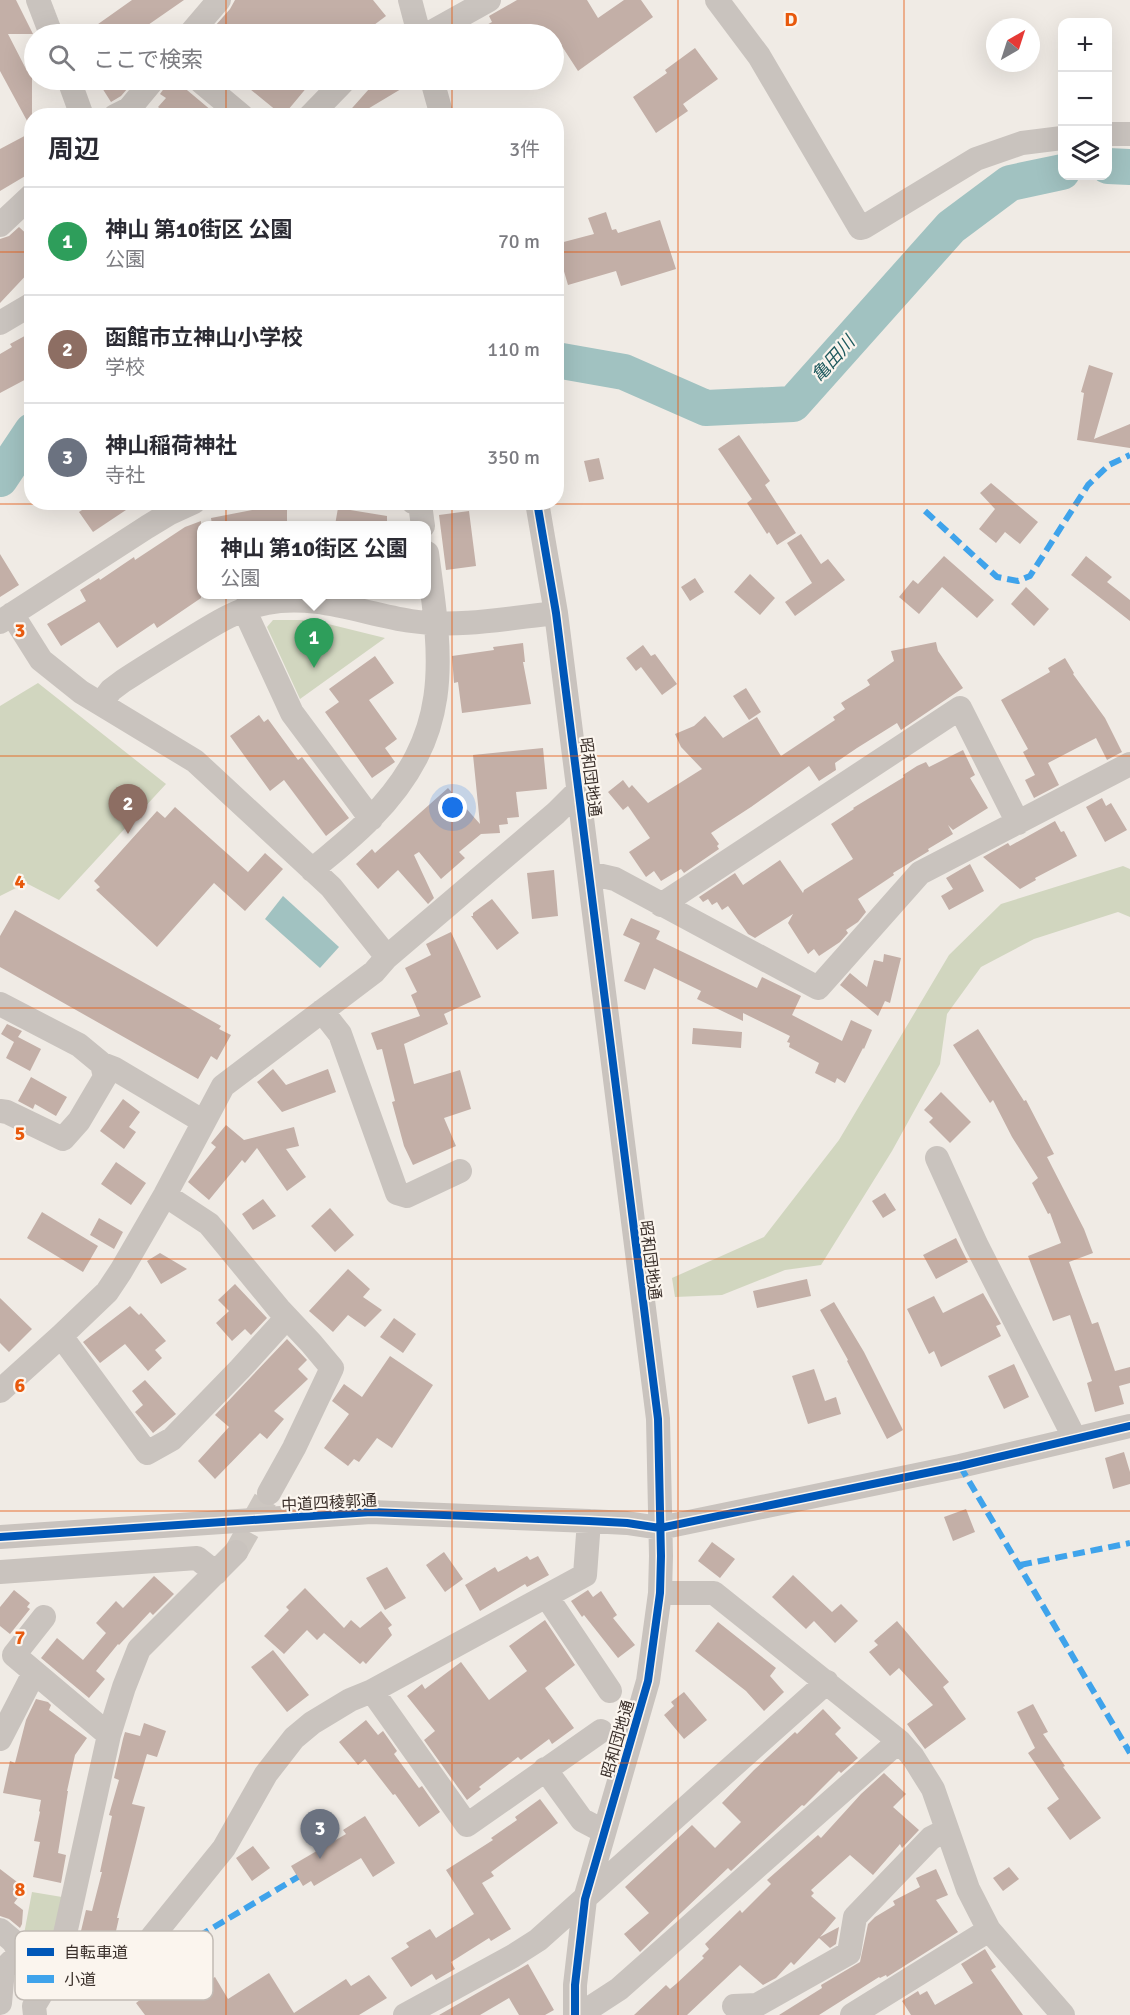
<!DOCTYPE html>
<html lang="ja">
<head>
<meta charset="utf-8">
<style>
	:root { --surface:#fff; --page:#f2f2f3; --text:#2b2b33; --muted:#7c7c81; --line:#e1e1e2; --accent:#7c3aed }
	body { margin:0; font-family:Signika,"Noto Sans JP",sans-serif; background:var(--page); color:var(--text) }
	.controls { position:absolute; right:18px; top:18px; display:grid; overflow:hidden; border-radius:12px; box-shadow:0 6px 24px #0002 }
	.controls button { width:54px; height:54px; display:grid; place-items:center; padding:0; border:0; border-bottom:2px solid var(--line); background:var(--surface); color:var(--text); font:30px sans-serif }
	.compass { position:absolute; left:986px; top:18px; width:54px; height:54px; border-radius:50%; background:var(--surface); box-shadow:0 6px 24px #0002; rotate:39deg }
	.you { position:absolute; left:453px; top:808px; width:21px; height:21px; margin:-15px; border:4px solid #fff; border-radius:50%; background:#1a73e8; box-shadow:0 0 0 9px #1a73e833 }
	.badge { display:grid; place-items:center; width:39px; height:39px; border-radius:50%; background:var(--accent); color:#fff; font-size:20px; font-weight:700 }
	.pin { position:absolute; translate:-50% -50px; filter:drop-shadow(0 2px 3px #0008) }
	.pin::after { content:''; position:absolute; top:32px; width:21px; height:18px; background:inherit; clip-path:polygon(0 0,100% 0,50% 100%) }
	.popup { position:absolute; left:197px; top:521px; width:234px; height:78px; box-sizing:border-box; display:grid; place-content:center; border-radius:12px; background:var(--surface); filter:drop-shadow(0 2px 4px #0005); font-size:20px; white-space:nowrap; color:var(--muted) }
	.popup b { font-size:22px; color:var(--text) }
	.popup::after { content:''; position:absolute; left:50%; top:100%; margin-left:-12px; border:12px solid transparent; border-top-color:var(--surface) }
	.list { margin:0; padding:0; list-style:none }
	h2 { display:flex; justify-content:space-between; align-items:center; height:78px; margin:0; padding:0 24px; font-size:26px }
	h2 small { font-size:20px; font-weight:400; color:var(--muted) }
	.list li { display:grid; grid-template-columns:39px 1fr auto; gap:18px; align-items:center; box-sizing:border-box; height:108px; padding:0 24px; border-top:2px solid var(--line) }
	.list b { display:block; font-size:22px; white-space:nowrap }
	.list p { margin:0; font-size:20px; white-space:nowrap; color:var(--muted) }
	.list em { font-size:20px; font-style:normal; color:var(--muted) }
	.icon { flex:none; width:33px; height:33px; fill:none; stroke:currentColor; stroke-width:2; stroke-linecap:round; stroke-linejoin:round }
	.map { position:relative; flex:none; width:1130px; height:2015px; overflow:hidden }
	.search { position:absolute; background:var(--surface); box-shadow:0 6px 24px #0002; left:24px; top:24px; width:540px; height:66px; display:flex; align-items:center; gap:15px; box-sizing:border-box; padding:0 21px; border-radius:33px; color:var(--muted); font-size:22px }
	.panel { position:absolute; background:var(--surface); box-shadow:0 6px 24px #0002; left:24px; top:108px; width:540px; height:402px; border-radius:24px }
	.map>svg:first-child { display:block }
	.green { fill:#d1d6bf }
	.water { fill:#a1c2c1 }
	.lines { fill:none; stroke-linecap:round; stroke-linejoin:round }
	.river { stroke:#a1c2c1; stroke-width:36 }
	.building { fill:#c3afa7 }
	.minor-tunnel { stroke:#ccc6c0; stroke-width:24; stroke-dasharray:24 12; stroke-linecap:butt }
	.minor { stroke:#c9c3be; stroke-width:24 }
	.quiet { stroke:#3fa3eb; stroke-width:6; stroke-dasharray:12 6; stroke-linecap:butt }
	.cycleway-casing { stroke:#fbf5ee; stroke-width:11 }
	.cycleway { stroke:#0057b8; stroke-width:8 }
	.grid { fill:none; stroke:#e8590c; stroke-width:1.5; stroke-opacity:0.55 }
	.labels { text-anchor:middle; stroke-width:4.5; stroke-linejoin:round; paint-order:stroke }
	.street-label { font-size:16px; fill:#3b302b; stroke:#fbf5ee }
	.water-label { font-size:18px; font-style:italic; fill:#1f5a5e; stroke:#fbf5ee }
	.key { fill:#fbf5ee; stroke:#c1bab4; stroke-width:1.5 }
	.key-label { font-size:16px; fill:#3b302b }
	.grid-label { font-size:20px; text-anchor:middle; font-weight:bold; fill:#e8590c; stroke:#fbf5ee; stroke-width:4.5; stroke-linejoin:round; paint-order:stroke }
</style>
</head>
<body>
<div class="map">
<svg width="1130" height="2015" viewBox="0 0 1130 2015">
	<rect width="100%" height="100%" fill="#f0ebe5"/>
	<path class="green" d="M273 620H312L385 638 300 699 267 627Z
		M38 683 166 784 59 900 26 883 0 896V706Z
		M1123 866 1130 869V917L1118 912 1034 939 981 967 947 1014 940 1064 892 1151 821 1265 785 1270 722 1295 675 1297 672 1278 764 1237 839 1140 949 955 1001 904Z
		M32 1892 62 1897 52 1944 45 1946 29 1942 24 1934Z"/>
	<path class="water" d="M283 896 339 947 320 968 265 919Z"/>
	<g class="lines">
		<path class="river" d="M1108 166 1130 167
			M556 360 624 372 706 408 793 404 951 227 1010 183 1062 172
			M0 479 32 431"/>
	</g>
	<path class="building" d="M0 0H16L33 34H8L27 71 32 69V130L0 71Z
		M132 0H184L135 34H84Z
		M235 0H373L386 16 362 34H208L230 9Z
		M517 0H587L598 18 624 0H641L653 17 578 71 554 34H470L492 22 489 16Z
		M695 48 718 79 683 104 688 111 656 133 633 97 667 73 665 70Z
		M97 80H135L121 96 111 102Z
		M170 80H175L218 116H169L158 107 166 98 160 94Z
		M239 80H313L283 116Z
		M363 80H416L356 116H345L369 89Z
		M32 132V172L0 191V149Z
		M606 212 612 230 616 229 618 233 660 220 676 269 621 286 616 271 568 285 556 244 594 234 588 218Z
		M19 227 32 239V269L0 303V239L9 236Z
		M32 332V376L0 393V354L12 347 10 344Z
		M1089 365 1113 373 1094 439 1130 424V448L1077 440 1084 393 1081 392Z
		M739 435 770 481 765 485 796 533 777 545 769 532 767 534 747 503 752 499 718 449Z
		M599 458 604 479 589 482 584 461Z
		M991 483 1038 522 1020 544 1005 532 996 543 979 529 995 509 980 493Z
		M94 502H138L93 532 79 512Z
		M267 502H287V525H212L211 518 267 507Z
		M338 508 387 516V525H335Z
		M469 511 476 566 446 570 439 515Z
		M201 521V598L157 628 154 623 117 648 99 622 61 646 47 624 86 601 80 590 99 578 100 580 134 557 135 560 185 527Z
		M801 534 821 564 828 559 845 580 795 616 785 602 812 583 787 543Z
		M0 554 19 585 0 597Z
		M944 556 994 600 977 618 942 587 919 614 899 597 913 580 918 584Z
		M1086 556 1112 577 1107 582 1130 600V621L1071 575Z
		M750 574 775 598 760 615 734 592Z
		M695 578 704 592 690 601 681 587Z
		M1026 587 1049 609 1034 626 1011 604Z
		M936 642 938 651 963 688 901 730 897 723 857 748 835 763 836 770 819 781 809 766 751 807 711 833 719 844 717 846 719 849 684 873 681 869 661 881 654 871 646 877 629 852 650 838 628 806 623 810 608 792 623 780 629 788 632 785 648 803 702 769 681 747 675 734 694 726 705 716 723 738 757 717 781 756 835 720 833 717 845 709 841 703 870 685 867 680 894 661 891 651Z
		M523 643 525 662H523L531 704 462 713 458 682 454 683 452 656 494 650 493 647Z
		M643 645 651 656 655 654 677 684 662 695 641 667 636 671 626 658Z
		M375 656 394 683 369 700 397 739 385 748 395 762 372 778 325 712 339 702 329 689Z
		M1065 658 1074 673 1073 674 1105 718 1122 752 1107 760 1096 738 1048 763 1059 785 1034 798 1025 780 1035 775 1023 752 1028 749 1001 700 1050 672 1048 668Z
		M746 688 761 712 749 720 733 696Z
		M259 715 264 722 268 719 298 760 302 757 349 818 326 836 284 780 270 791 230 736Z
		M543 748 547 789 516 792 519 817 507 818 508 824 499 825 500 833 481 834 459 852 465 858 441 879 419 852 414 855 434 898 428 904 398 870 378 889 356 864 372 849 375 853 448 788 480 824 473 755Z
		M963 750 975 775 970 778 988 808 953 830 948 825 953 834 928 849 929 851 893 873 894 875 858 899 866 912 858 922 846 930 848 933 840 942 819 956 814 949 808 954 788 923 793 914 755 938 748 934 728 906 722 910 717 902 712 905 708 899 703 902 699 897 735 873 743 885 780 860 803 893 804 890 853 859 831 824 854 809 853 808 904 777 903 775 917 766 926 762 929 767Z
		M1102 798 1106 806 1111 803 1127 830 1105 842 1086 807Z
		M175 807 248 872 265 853 283 869 245 911 214 883 157 947 96 890 100 887 94 881 157 811 165 818Z
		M1055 821 1061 832 1064 831 1077 856 1035 878 1036 880 1020 889 983 857 1008 843 1010 846Z
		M970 864 984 891 949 910 941 896 953 889 946 878Z
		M554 870 558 916 532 919 527 873Z
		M492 899 519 933 497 950 471 916H473V913Z
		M15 910 221 1026 219 1029 231 1035 217 1060 211 1056 198 1079 0 967V936Z
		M631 918 660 931 656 939 757 988 762 977 801 996 792 1015 842 1041 851 1020 872 1030 864 1049 863 1048 845 1083 837 1078 835 1083 815 1073 819 1063 789 1047 790 1043 787 1042 790 1036 743 1013V1021L697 999 701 991 654 968 645 990 624 981 640 943 623 935Z
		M451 932 481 997 444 1014 448 1024 404 1044 414 1084 460 1070 471 1109 444 1118 456 1146 413 1165 404 1146 392 1102 395 1101 382 1049 377 1050 371 1033 420 1016 411 995 417 992 405 968 431 955 426 944Z
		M884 954 901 958 890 1003 885 1001 878 1016 840 985 850 973 867 987 874 960 883 962Z
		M7 1024 22 1031 18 1037 41 1049 30 1071 6 1058 14 1042 1 1034Z
		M693 1028 742 1032 741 1048 692 1044Z
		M978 1029 1024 1101 1026 1100 1054 1154 1047 1157 1084 1229 1093 1253 1069 1262 1092 1324 1098 1322 1115 1371 1130 1367V1383L1119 1386 1124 1404 1095 1412 1087 1383 1092 1381 1070 1315 1053 1321 1028 1256 1061 1243 1050 1213 1048 1214 1032 1183 1038 1178 1012 1137 993 1100 990 1103 953 1045Z
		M273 1069 286 1085 328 1069 336 1092 282 1112 257 1082Z
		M31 1077 67 1097 56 1116 35 1104 33 1109 18 1101Z
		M941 1092 971 1122 950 1143 929 1122 933 1118 924 1110Z
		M123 1099 140 1112 129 1127 136 1132 124 1149 100 1131Z
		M226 1125 244 1140 294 1127 299 1146 286 1149 306 1177 287 1191 257 1148 245 1163 242 1160 209 1200 188 1182 216 1147 211 1143Z
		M116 1162 146 1183 131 1205 101 1184Z
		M885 1193 896 1210 883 1218 872 1201Z
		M263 1199 276 1216 253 1230 242 1214Z
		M330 1208 354 1235 335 1252 311 1226Z
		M42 1212 98 1246 83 1272 27 1238Z
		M99 1218 123 1232 114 1249 90 1235Z
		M956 1238 968 1262 936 1279 923 1255Z
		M160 1253 187 1269 161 1284 147 1261Z
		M348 1269 370 1289 363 1297 382 1310 365 1327 348 1315 333 1332 309 1311Z
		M807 1279 811 1296 757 1308 753 1291Z
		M235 1284 267 1318 251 1335 245 1329 232 1341 216 1323 229 1311 218 1300Z
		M983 1293 1001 1324 996 1326 1001 1336 941 1367 934 1351 929 1354 907 1309 934 1296 943 1313Z
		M0 1298 32 1329 9 1352 0 1343Z
		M834 1302 864 1352 903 1430 887 1439 847 1361 848 1360 820 1310Z
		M130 1306 139 1315 141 1313 166 1341 155 1350 162 1358 148 1371 125 1344 100 1363 83 1342Z
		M394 1318 416 1334 403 1353 380 1337Z
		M287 1339 307 1360 298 1369 308 1379 274 1411 284 1419 267 1439 260 1433 215 1479 198 1461 229 1427 215 1415Z
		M390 1356 433 1385 392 1448 377 1438 359 1462 354 1459 348 1466 324 1448 349 1414 332 1401 344 1384 362 1397Z
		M1014 1364 1029 1397 1004 1409 988 1376Z
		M814 1369 825 1401 836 1397 841 1414 808 1424 792 1376Z
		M145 1380 176 1414 153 1433 135 1412 143 1405 132 1391Z
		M1124 1452 1130 1472V1484L1113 1489 1105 1458Z
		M966 1509 975 1532 953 1541 944 1517Z
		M712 1542 735 1559 720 1578 698 1561Z
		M444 1552 463 1579 445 1592 426 1565Z
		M527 1556 530 1560 538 1556 549 1575 527 1587 525 1584 480 1611 465 1585 495 1567 498 1572Z
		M387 1567 406 1598 385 1610 366 1578Z
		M793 1575 832 1612 841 1604 858 1621 835 1643 814 1621 806 1629 772 1597Z
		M154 1576 174 1594 153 1615 150 1612 119 1645 118 1644 96 1671 105 1679 89 1698 41 1658 57 1638 83 1660 106 1633 96 1623 116 1601 123 1608Z
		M305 1588 344 1628 351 1620 360 1628 381 1611 392 1625 388 1628 392 1635 366 1664 363 1661 360 1664 324 1633 317 1640 307 1630 284 1654 264 1636 289 1610 286 1607Z
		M14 1590 30 1603 27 1607 30 1609 10 1634 0 1626V1607Z
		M588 1590 593 1597 601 1591 617 1615 613 1618 635 1645 618 1658 584 1615 582 1617 571 1601Z
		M545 1620 575 1665 545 1688 574 1728 552 1744 549 1739 521 1760 518 1757 479 1787 481 1789 467 1800 424 1740 435 1731 407 1696 422 1684 425 1689 461 1662 489 1700 527 1671 509 1646Z
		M897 1621 949 1682 943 1687 966 1719 925 1749 907 1724 933 1705 899 1668 890 1676 869 1652 878 1645 874 1641Z
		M718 1622 776 1668 770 1676 784 1692 764 1711 746 1691 695 1651Z
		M273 1650 309 1695 287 1712 251 1667Z
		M684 1692 707 1720 684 1739 664 1715 674 1706 671 1702Z
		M36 1699 48 1702 51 1705 49 1710 87 1738 75 1755 67 1791H68L58 1853 66 1855 61 1883 33 1877 40 1842 34 1841 40 1812 39 1811 41 1800 3 1793 10 1761 15 1763 26 1720Z
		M1033 1704 1048 1732 1043 1734 1065 1766 1063 1767 1101 1818 1070 1840 1047 1808 1059 1799 1028 1753 1035 1748 1017 1712Z
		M823 1709 841 1728 835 1734 858 1758 841 1773 839 1771 804 1806 802 1805 731 1871 728 1868 640 1952 624 1934 649 1913 625 1887 692 1825 715 1848 741 1822 722 1803 754 1770 795 1732 797 1734Z
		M366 1720 378 1735 383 1731 397 1751 394 1754 419 1788 422 1786 440 1812 419 1827 395 1794 393 1795 365 1759 358 1765 339 1742Z
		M144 1723 166 1731 157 1757 147 1754 132 1804 145 1807 117 1918H119L113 1944 80 1935 86 1910 92 1911 102 1872H100L112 1816 109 1815 119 1780 114 1778 123 1739 125 1732 140 1736Z
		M884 1773 906 1794 893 1807 919 1830 902 1848 900 1844 873 1875 850 1855 811 1890 814 1893 811 1896 836 1918 820 1937 839 1927 836 1944 830 1948 819 1938 794 1965 791 1962 776 1978 763 1985 740 1965 687 2015H634L666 1985 670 1989 676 1984 704 1958 702 1956 709 1949 705 1944 740 1910 742 1913 771 1884 767 1880 818 1835 821 1838 861 1794Z
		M540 1799 558 1823 491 1872 494 1876 482 1883 511 1929 491 1941 489 1938 451 1962 455 1969 436 1980 432 1974 411 1987 391 1958 409 1947 406 1943 430 1929 436 1938 474 1914 446 1870 493 1840 491 1838 517 1820 515 1817Z
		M365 1816 395 1863 373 1877 361 1858 314 1886 311 1881 303 1886 291 1866 346 1834 343 1830Z
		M253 1846 270 1868 252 1881 236 1858Z
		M1009 1867 1019 1879 1003 1891 993 1878Z
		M0 1869 25 1888 14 1903 23 1910 22 1924 20 1928 9 1919 0 1916Z
		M936 1869 948 1895 936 1900 958 1932 887 1977 886 1975 880 1978 879 1977 819 2015H779L822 1988 821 1985 860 1962 868 1924 875 1917 895 1905 893 1901 920 1887 916 1878Z
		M985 1949 996 1967 991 1970 1023 2015H911L902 2001 918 1991 920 1995 927 1991 935 2005 973 1983 961 1964Z
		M528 1964 554 2010 545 2015H519L509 1998 480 2015H439Z
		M269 1973 294 2013 346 1979 351 1986 369 1975 387 1998 359 2015H145L136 2003 153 1990 158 1997 184 1982 190 1992 215 1977 228 1999Z"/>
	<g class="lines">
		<path class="minor-tunnel" d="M236 1552 269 1493"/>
		<path class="minor" d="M38 0 51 34
			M410 0 419 34
			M717 0 759 56 860 228 864 227 976 159 1022 143 1062 138
			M190 34 219 0
			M428 34 489 0
			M69 80 82 116
			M199 80 242 116
			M432 80 442 116
			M115 116 129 109 153 80
			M310 116 345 80
			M1108 134H1130
			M0 225 32 195
			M0 323 32 304
			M413 502 420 504 423 526
			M537 502 556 613 658 1419 661 1556 660 1593 648 1681 585 1899 575 1985V2015
			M244 609 292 713 371 819
			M12 614 41 660 81 692 195 761 331 887 387 957
			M0 622 147 527 170 513 194 502
			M101 703 111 690 123 681C143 668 164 655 185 642 211 626 236 609 267 603 314 593 364 614 411 621 458 628 509 618 556 613
			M312 870C332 853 353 837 371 818 454 733 442 661 427 553
			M589 873 615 879 818 988 920 873 1130 764
			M661 905 960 708 1018 823
			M0 1004 79 1045 102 1064 105 1077 79 1121 63 1139 7 1112 0 1111
			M322 1011 340 1034 397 1193 407 1196 460 1171
			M102 1064 115 1069 194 1116
			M937 1158 976 1244 1075 1439
			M165 1195 209 1224 279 1309 311 1343 332 1368 294 1448 269 1493
			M61 1336 147 1453 172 1439 240 1369 280 1325
			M0 1391 61 1336 107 1292 121 1271 165 1195 223 1086 374 972 387 957 556 813 579 790
			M0 1537 371 1512 589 1521 627 1523 660 1528 960 1466 1130 1426
			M0 1572 197 1558 216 1573
			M660 1593H714L899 1741 913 1757 933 1789 968 1889 989 1930 1063 2015
			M547 1597 610 1691
			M44 1617 14 1655 109 1735
			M372 1691 467 1825 601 1731
			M0 1739 34 1673
			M545 1769 582 1820 603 1831
			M0 1930 13 1941 20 1953 50 1979 81 1984 104 1975 139 1953 224 1848 266 1774 294 1738 312 1723 350 1700 372 1691 585 1575 589 1521
			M0 2003 3 1970 20 1953
			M734 2006 757 2005 849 1953 855 1917 931 1838 947 1830
			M35 2015 34 2006 50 1979 61 1952 109 1735 124 1687 139 1649 236 1552
			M405 2015 513 1956 538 1940 827 1682
			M579 2015 619 1989 899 1741
			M852 2015 989 1930"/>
		<path class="quiet" d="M925 511 997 577 1018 581 1030 576 1088 485 1109 465 1130 455
			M960 1466 1130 1753
			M1020 1565 1130 1543
			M104 1975 117 1982 137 1973 298 1877"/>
		<defs>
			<path id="cycleway" d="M537 502 556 613 658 1419 661 1556 660 1593 648 1681 585 1899 575 1985V2015
				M0 1537 371 1512 589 1521 627 1523 660 1528 960 1466 1130 1426"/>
		</defs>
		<use href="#cycleway" class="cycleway-casing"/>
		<use href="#cycleway" class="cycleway"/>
	</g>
	<path class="grid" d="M226 0V34M452 0V34M678 0V2015M904 0V2015M226 80V116M452 80V116M0 252H32M556 252H1130M226 502V2015M452 502V2015M0 504H1130M0 756H1130M0 1008H1130M0 1259H1130M0 1511H1130M0 1763H1130"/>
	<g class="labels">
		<g class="street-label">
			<text transform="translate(591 777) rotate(83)" y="6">昭和団地通</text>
			<text transform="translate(651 1260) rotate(83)" y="6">昭和団地通</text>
			<text transform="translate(329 1502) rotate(-3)" y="6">中道四稜郭通</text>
			<text transform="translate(617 1739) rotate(-74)" y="6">昭和団地通</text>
		</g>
		<g class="water-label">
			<text transform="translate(833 359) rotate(-48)" y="6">亀田川</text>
		</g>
	</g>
	<rect x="15" y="1931" width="198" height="69" rx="9" class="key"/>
	<rect x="27" y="1948" width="27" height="8" fill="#0057b8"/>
	<rect x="27" y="1975" width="27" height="8" fill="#3fa3eb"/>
	<g class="key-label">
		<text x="64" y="1958">自転車道</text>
		<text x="64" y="1985">小道</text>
	</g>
	<g class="grid-label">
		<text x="791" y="26">D</text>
		<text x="20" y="637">3</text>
		<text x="20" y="888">4</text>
		<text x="20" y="1140">5</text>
		<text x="20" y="1392">6</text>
		<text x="20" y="1644">7</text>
		<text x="20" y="1896">8</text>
	</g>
</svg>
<div class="controls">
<button>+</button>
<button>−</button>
<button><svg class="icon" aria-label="layers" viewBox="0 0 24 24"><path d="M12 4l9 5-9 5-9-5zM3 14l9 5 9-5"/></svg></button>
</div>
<svg class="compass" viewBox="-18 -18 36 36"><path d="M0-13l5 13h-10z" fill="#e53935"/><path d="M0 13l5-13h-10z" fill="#7c7c81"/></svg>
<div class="you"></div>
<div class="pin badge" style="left:314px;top:668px;background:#2e9e5b">1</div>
<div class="popup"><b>神山 第10街区 公園</b>公園</div>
<div class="pin badge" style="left:128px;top:834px;background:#8d6e63">2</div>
<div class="pin badge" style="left:320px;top:1859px;background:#6b7280">3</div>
<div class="search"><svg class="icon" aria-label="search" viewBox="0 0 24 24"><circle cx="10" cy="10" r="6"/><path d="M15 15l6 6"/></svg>ここで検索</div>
<section class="panel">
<h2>周辺<small>3件</small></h2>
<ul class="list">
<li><span class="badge" style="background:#2e9e5b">1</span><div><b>神山 第10街区 公園</b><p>公園</p></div><em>70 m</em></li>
<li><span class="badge" style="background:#8d6e63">2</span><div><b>函館市立神山小学校</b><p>学校</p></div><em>110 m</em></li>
<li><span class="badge" style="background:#6b7280">3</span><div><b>神山稲荷神社</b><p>寺社</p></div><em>350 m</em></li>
</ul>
</section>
</div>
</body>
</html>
